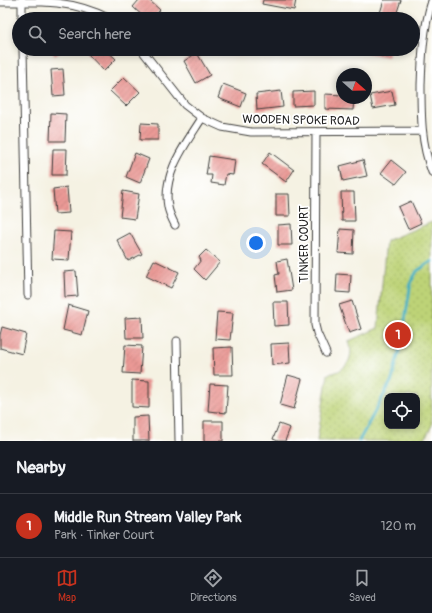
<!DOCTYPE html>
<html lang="en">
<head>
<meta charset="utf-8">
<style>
	:root { --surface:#171b24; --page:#242831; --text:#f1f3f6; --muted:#9ea1a6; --line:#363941; --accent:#c8321e }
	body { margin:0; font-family:Pangolin,sans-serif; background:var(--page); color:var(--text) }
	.controls { position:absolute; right:12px; bottom:12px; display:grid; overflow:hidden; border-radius:8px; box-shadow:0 2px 6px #0003 }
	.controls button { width:36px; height:36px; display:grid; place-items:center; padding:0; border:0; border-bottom:1px solid var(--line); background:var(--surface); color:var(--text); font:20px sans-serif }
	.compass { position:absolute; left:336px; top:68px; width:36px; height:36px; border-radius:50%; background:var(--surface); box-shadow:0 2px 6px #0003; rotate:110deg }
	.you { position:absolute; left:256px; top:243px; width:14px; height:14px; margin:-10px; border:3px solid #fff; border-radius:50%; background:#1a73e8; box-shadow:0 0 0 6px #1a73e833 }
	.badge { display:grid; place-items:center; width:26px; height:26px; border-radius:50%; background:var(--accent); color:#fff; font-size:13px; font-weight:700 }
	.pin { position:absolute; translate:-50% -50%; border:2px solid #fff; box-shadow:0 1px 4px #0006 }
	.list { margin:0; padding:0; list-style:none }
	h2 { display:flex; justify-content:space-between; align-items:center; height:52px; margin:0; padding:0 16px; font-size:17px }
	h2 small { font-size:13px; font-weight:400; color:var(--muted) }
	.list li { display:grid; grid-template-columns:26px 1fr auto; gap:12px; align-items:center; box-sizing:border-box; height:64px; padding:0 16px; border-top:1px solid var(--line) }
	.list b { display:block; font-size:15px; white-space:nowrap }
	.list p { margin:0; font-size:13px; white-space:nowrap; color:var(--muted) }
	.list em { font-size:13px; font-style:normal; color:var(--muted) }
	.icon { flex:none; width:22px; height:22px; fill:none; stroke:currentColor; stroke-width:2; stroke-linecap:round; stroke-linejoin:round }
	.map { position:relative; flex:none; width:432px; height:441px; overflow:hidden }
	.search { position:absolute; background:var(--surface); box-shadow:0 2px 6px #0003; left:12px; right:12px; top:12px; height:44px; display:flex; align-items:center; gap:10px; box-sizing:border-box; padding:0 14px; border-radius:22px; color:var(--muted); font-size:15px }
	.sheet { height:116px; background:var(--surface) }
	nav { display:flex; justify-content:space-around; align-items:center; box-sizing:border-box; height:56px; border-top:1px solid var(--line); background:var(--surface); font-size:11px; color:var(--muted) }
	nav a { display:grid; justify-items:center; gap:2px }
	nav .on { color:var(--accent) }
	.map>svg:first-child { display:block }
	.park { fill:url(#park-dots); stroke:#6c784a; fill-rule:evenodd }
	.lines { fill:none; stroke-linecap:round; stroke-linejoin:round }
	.stream { stroke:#42afbf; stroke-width:3 }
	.building { fill:url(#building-hatch) }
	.minor-casing { stroke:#3d3c3a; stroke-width:9 }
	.minor { stroke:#fff; stroke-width:7 }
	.labels { text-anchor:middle; stroke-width:3.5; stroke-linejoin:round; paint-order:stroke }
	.street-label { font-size:12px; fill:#1c1c1c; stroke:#fff }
</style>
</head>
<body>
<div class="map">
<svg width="432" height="441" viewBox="0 0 432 441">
	<defs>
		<pattern id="park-dots" width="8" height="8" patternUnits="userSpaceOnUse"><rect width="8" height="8" fill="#bdd377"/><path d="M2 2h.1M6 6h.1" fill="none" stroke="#a2b566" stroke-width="1.8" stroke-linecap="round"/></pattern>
		<pattern id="building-hatch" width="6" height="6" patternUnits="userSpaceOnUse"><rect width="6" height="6" fill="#ea9995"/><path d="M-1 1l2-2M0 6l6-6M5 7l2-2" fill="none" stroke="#c88380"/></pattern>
	</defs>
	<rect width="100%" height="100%" fill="#fff"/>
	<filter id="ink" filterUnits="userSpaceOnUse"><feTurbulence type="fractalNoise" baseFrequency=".025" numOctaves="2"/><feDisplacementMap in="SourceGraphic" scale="8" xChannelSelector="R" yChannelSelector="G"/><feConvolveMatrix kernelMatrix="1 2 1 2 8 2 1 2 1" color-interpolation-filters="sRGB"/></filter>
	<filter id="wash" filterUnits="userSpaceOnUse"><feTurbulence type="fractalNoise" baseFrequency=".012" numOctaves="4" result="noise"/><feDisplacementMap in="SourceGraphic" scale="16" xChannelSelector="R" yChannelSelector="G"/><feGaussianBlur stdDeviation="0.9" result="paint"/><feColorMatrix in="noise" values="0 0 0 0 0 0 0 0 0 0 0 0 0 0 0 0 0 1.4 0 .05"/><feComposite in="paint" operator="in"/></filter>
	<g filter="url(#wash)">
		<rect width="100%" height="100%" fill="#f5f2e3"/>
		<path class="park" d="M432 222V425L424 441H317L328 374C346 372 355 358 349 341L378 328 386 241ZM387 396H417V426H387Z"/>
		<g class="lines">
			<path class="stream" d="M359 441 392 380 402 339 411 282 417 271 432 261"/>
		</g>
		<g id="blocks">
			<path class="building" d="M139 0H149L160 10 152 19H146L133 7Z
				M263 0H296L294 10 262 4Z
				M384 0H401L395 18 380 13Z
				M50 49H65L55 56Z
				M91 49H105L116 59 104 71 87 53Z
				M367 49H390L388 57 366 53Z
				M197 53 210 75 196 83 184 61Z
				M63 69 65 95 53 96 51 70Z
				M124 77 140 92 126 106 110 91Z
				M223 84 246 93 241 107 218 98Z
				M281 91 283 107 257 110 256 94Z
				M314 91V105L293 106V92Z
				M392 91 395 105 373 109 370 95Z
				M325 94 342 95V98H354L353 110 325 109Z
				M51 113 66 114 65 141H50Z
				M141 123 158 124V140H140Z
				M53 149H67L66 175H52Z
				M270 152 294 170 286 182 262 164Z
				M135 153 149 159 140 183 126 177Z
				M209 156 235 160 233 175 226 174 224 185 211 183 212 175H206Z
				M363 160 367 176 343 181 340 166Z
				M391 160 406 172 396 184 381 173Z
				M67 187 69 213 55 214 53 189Z
				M123 191 139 194 135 219 120 217Z
				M341 192H354L355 221H342Z
				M276 194H289L290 216H276Z
				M411 201 421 223 408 229 398 207Z
				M291 224 292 245H278V225Z
				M340 229 354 230 353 254 338 253Z
				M54 231 71 232 69 260 52 259Z
				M130 233 142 254 128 261 117 240Z
				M206 250 220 262 205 280 194 269 201 260 199 257Z
				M287 259 292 290 277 292 275 275 279 274 277 261Z
				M154 260 179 272 171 288 146 276Z
				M76 271 78 296 65 297 64 272Z
				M337 274 351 275 350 293 336 292Z
				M352 301 361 329 349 333 339 305Z
				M273 302H288L289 325 274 326Z
				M68 305 88 311 82 335 63 330Z
				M217 312 233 313 230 340 215 339Z
				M142 317 143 338H126L125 318Z
				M2 327 26 334 22 354 0 348V335Z
				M289 343 290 363 272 365 271 344Z
				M125 345 142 346 140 374 123 373Z
				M232 347 233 375H214L213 348Z
				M288 375 302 379 294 409 280 405Z
				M132 380 149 381V408L132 407Z
				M210 384 228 385 226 413 208 411Z
				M148 416 149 441H133V417Z
				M204 421H223V441H204Z
				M279 424 290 428 285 441H278L273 439Z"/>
		</g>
	</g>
	<g filter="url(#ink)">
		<use href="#blocks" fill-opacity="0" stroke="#3d3c3a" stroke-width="1"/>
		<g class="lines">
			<defs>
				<path id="minor" d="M22 0V19
					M432 1C423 29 422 56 421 85 421 115 421 144 432 172
					M0 2C41 1 73 0 110 19
					M23 49 28 295
					M141 49 185 105 202 118 222 127 251 132 422 131
					M316 132 315 325 317 333 326 353
					M175 225C172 219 169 213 168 207 162 174 185 145 202 118
					M177 341 179 441"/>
			</defs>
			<use href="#minor" class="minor-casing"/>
			<use href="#minor" class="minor"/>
		</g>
	</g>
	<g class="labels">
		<g class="street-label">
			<text transform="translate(301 120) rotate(1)" y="4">WOODEN SPOKE ROAD</text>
			<text transform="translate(304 244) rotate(-90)" y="4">TINKER COURT</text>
		</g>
	</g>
</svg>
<div class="controls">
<button><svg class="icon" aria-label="locate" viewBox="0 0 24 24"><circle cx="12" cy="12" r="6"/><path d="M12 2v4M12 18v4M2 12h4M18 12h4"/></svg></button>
</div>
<svg class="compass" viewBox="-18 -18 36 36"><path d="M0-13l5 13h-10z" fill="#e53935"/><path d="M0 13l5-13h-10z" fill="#9ea1a6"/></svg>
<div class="you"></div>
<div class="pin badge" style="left:398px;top:335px">1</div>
<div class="search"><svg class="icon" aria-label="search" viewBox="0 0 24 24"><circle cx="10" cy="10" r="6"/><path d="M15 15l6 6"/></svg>Search here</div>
</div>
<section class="sheet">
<h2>Nearby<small></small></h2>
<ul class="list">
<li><span class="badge">1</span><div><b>Middle Run Stream Valley Park</b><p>Park · Tinker Court</p></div><em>120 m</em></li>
</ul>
</section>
<nav>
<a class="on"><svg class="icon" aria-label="map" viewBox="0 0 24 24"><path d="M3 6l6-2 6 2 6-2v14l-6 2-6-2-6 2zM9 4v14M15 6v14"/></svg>Map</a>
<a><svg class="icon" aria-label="directions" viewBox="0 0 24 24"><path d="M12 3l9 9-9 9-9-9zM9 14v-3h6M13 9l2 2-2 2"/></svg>Directions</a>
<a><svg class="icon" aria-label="saved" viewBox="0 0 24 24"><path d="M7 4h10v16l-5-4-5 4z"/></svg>Saved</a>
</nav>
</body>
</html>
